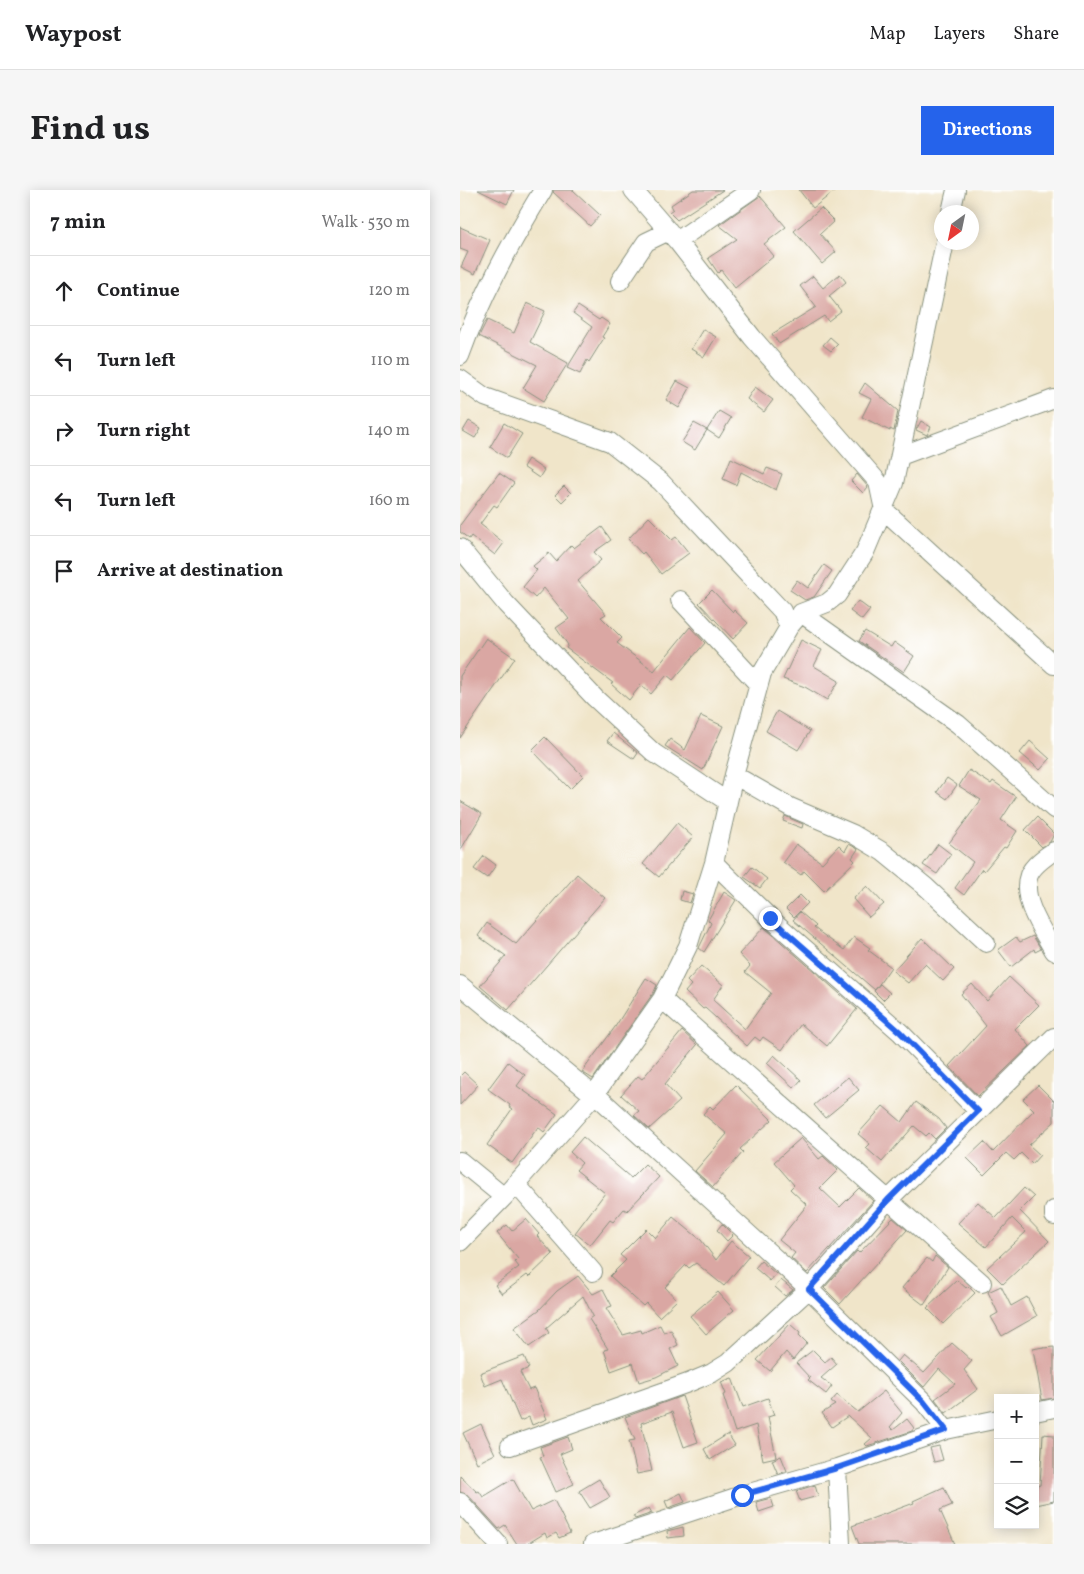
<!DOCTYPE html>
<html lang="en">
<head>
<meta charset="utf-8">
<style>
	:root { --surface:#fff; --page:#f6f6f6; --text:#202124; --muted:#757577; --line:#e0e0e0; --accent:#2563eb }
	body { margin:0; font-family:Vollkorn,serif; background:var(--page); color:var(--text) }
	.controls { position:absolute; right:15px; bottom:15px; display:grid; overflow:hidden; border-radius:0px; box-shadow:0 2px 12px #0003 }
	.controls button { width:45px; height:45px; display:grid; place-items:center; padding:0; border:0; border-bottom:1px solid var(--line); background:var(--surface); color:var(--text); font:25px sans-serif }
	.compass { position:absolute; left:474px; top:15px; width:45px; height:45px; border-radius:50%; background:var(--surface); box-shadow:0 2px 12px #0003; rotate:213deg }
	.stop { position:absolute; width:15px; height:15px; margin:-11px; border:4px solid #2563eb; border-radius:50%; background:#fff }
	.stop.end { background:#2563eb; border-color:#fff; box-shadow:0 1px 5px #0008 }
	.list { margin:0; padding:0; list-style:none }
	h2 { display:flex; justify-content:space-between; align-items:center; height:65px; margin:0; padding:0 20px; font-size:21px }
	h2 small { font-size:16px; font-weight:400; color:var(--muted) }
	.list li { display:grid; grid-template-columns:32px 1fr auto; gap:15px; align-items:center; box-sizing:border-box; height:70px; padding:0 20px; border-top:1px solid var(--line) }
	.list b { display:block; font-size:19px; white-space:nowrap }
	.list em { font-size:16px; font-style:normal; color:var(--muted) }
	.icon { flex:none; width:28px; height:28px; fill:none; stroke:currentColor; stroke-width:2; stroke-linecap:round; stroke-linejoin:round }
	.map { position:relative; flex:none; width:594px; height:1354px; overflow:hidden; border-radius:0px }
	header { display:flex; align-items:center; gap:30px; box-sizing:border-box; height:70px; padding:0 25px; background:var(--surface); border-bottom:1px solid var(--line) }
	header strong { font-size:24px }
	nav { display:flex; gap:28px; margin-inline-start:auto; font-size:18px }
	.intro { display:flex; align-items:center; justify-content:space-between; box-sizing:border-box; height:120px; padding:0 30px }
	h1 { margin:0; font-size:35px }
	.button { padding:12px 22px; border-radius:0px; background:var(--accent); color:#fff; font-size:18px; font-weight:700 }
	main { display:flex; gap:30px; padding:0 30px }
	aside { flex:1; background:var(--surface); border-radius:0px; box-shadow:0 2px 12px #0003 }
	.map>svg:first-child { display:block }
	.building { fill:#daa7a3 }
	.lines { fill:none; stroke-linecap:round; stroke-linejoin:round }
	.minor-casing { stroke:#88917e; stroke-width:20 }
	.minor { stroke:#fff; stroke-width:18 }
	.route { stroke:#2563eb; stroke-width:6 }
</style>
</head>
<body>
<header>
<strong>Waypost</strong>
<nav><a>Map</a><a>Layers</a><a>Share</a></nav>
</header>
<div class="intro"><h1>Find us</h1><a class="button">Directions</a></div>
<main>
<aside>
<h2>7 min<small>Walk · 530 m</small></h2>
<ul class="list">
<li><svg class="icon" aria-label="ahead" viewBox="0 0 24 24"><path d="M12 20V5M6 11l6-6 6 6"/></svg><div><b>Continue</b></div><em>120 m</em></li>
<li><svg class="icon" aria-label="left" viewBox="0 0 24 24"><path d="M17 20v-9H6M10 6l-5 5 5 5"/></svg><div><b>Turn left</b></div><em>110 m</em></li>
<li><svg class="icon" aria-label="right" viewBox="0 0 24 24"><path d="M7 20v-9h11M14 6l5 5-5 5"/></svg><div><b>Turn right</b></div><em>140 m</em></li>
<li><svg class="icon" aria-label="left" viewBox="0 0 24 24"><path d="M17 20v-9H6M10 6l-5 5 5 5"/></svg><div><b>Turn left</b></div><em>160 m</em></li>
<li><svg class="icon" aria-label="arrive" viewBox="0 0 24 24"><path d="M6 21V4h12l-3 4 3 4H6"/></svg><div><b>Arrive at destination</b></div></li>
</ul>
</aside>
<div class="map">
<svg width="594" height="1354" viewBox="0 0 594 1354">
	<rect width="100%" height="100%" fill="#fff"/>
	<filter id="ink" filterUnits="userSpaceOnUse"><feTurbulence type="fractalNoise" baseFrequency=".02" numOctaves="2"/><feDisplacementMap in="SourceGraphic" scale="10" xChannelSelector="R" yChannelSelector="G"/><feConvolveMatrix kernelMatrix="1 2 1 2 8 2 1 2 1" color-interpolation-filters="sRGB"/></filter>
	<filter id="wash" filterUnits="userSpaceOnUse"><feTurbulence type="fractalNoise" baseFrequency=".0096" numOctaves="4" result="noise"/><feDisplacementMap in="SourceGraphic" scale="20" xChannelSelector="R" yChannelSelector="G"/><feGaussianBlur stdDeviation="1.12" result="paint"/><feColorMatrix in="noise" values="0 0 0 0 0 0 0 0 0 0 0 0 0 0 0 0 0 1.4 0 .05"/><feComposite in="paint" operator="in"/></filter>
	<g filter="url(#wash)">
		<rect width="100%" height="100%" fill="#f0e5c9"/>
		<g id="blocks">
			<path class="building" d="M18 0H54L47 14Z
				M94 0H113L140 25 130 36 93 2Z
				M233 0H263L217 30 209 22 213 19 211 15Z
				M339 0H376L353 18Z
				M300 6 326 37 304 54 314 66 275 98 261 80 258 83 248 68 277 49 259 35Z
				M361 18 374 31 360 44 376 62 362 74 334 41Z
				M0 37 30 50 15 84 1 77 8 62 0 59Z
				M380 84 386 92 369 106 381 121 368 131 364 126 319 154 312 144 356 117 340 96 353 86 363 98Z
				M67 113 85 121 70 152 108 173 84 211 63 198 77 175 19 146 27 130 54 143Z
				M118 116 139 130 141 128 150 134 142 147 144 148 129 172 127 170 120 184 107 178 132 137 113 123Z
				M243 139 256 147 244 167 231 159Z
				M370 147 378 154 371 161 363 155Z
				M217 191 230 198 219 218 206 210Z
				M405 193 438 221 434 241 430 239V241L402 227 411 209 399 203Z
				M295 197 313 210 304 222 287 209Z
				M259 221 271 228 259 248 247 240Z
				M9 231 21 238 15 248 3 241Z
				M461 231 471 237 467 245 456 240Z
				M44 233 62 244 47 268 30 257Z
				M234 233 247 240 235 260 222 252Z
				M271 268 304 284 307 278 322 284 316 300 281 282 276 295 263 289Z
				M68 269 84 280 79 288 63 277Z
				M39 283 54 293 37 317 34 315 20 334 44 353 35 365 11 346 9 349 0 342V335Z
				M397 284 408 297 403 303 391 291Z
				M104 296 111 303 102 312 95 305Z
				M189 327 212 350 216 347 229 363 201 384 184 362 182 364 168 349Z
				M142 337 151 350 134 362 141 370 118 391 146 424 141 427 162 448 157 453 194 481 230 437 245 453 213 490 207 485 191 504 181 495 169 510 151 494 153 493 106 458 108 455 96 438 109 429 84 398 75 408 63 397 77 380 73 376 89 363 96 371 111 355 114 358Z
				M364 375 372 381 354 407 345 410 330 400 337 390 348 398Z
				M252 400 273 422 274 420 288 433 273 449 239 413Z
				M398 411 410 420 402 430 390 421Z
				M405 441 431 457 434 452 454 466 444 482 399 451Z
				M26 448 55 468 0 548V486Z
				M341 450 362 460 354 476 379 491 367 510 345 497 323 489Z
				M317 521 350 541 338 560 306 541Z
				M241 526 263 536 243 580 205 556 210 549 225 560Z
				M153 543 178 563 174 569 147 551Z
				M85 547 123 586 110 599 72 560Z
				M570 551 590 569 580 580 560 563Z
				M509 580 531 594 533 591 556 607 541 630 557 641 546 658 544 657 524 681 522 679 504 705 495 698 513 672 489 653 521 610 499 596Z
				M487 588 497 595 487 609 477 602Z
				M0 611 22 624 0 661Z
				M325 626 343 634 342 638 323 631Z
				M577 627 594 644 590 652 582 657 565 640Z
				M217 633 233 647 199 687 183 674Z
				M336 654 362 673 379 655 385 661 389 654 398 659 392 668 395 671 364 701 344 681 341 685 323 672Z
				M478 654 491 664 477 684 463 675Z
				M24 666 36 675 27 688 14 679Z
				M292 677 307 689 300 698 284 687Z
				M117 684 145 708 48 820 20 796 46 766 18 746 27 733 56 754Z
				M407 696 424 714 409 727 393 709Z
				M222 701 233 704 230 713 220 710Z
				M264 702 276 710 244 762 239 758 251 733 248 730Z
				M340 705 348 713 334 727 326 719Z
				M340 722 356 736 354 738 384 760 394 747 410 758 408 760 431 777 415 800 333 730Z
				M304 737 397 819 367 856 341 834 322 860 303 847 300 851 295 847 287 856 245 818 243 819 225 802 231 795 227 791 241 776 263 795 253 810 285 839 311 803 285 782 290 776 279 764Z
				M573 746 581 759 575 762 574 759 551 777 538 760 556 747 560 752Z
				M462 748 494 779 483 791 465 774 448 793 433 781Z
				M549 787 579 815 555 839 570 856 518 906 489 876 526 836 501 804 512 794 527 811Z
				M186 788 197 795 194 802 133 889 122 882 155 837Z
				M420 794 430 803 423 810 414 801Z
				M222 841 237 855 205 894 220 911 189 939 174 925 179 921 161 905 178 886 182 889Z
				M314 865 341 890 334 898 307 873Z
				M48 872 65 885 57 896 97 924 84 942 78 937 52 973 27 955 52 919 49 917 50 915 28 899Z
				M4 882 18 895 0 915V886Z
				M388 887 399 900 365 928 354 915Z
				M276 895 312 930 280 959 283 962 253 997 235 981 267 944 243 924 250 916 253 919Z
				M578 895 594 911V932L569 955 580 965 572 974 561 963 554 970 546 963 524 985 507 968 524 952 533 962 574 920 563 909Z
				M456 912 479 929 486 938 475 949 469 943 466 946 454 936 422 972 406 958 410 954 398 944 423 916 442 932Z
				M123 947 171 988 185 974 199 987 167 1021 164 1019 153 1032 150 1030 130 1055 115 1043 145 1003 116 980 122 973 110 962Z
				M341 948 359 969 363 966 378 980 360 998 380 1017 399 998 413 1011 347 1083 331 1068 335 1063 319 1050 347 1015 330 999 334 995 314 972Z
				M564 998 574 1007 560 1021 589 1051 543 1094 527 1078 566 1042 552 1028 526 1057 498 1033 518 1012 536 1028Z
				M213 1027 241 1050 256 1070 271 1051 289 1066 264 1096 236 1073 229 1078 226 1075 205 1097 217 1110 199 1127 186 1113 183 1116 150 1086 166 1070 160 1065 186 1039 195 1048Z
				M433 1028 447 1040 380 1114 364 1098 397 1061 399 1063Z
				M66 1029 79 1044 77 1046 93 1064 69 1087 67 1085 42 1104 35 1095 59 1077 55 1072 58 1069 37 1043 47 1035 52 1041Z
				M262 1034 273 1045 267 1051 257 1040Z
				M475 1066 488 1077 464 1115 442 1098 467 1068 472 1072Z
				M301 1071 316 1084 310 1091 295 1078Z
				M118 1086 133 1104 143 1099 152 1116 146 1118 163 1145 181 1140 182 1143 200 1135 204 1143 211 1140 218 1155 210 1159 218 1176 196 1187 179 1192 173 1173 151 1181 144 1160 148 1159 129 1129 133 1126 123 1106 86 1138 89 1143 69 1157 54 1138 79 1120 97 1101Z
				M321 1090 333 1100 325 1106 315 1097Z
				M497 1090 506 1098 508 1096 515 1103 483 1134 467 1118Z
				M541 1096 551 1116 567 1107 577 1126 542 1146 531 1127 538 1123 528 1102Z
				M258 1102 274 1120 246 1144 230 1126Z
				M330 1134 340 1143 339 1145 347 1153 333 1170 326 1162 310 1181 297 1170Z
				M492 1153 512 1171 504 1180 518 1199 486 1223 475 1209 495 1194 479 1179 464 1197 438 1171 443 1165 464 1183Z
				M583 1157V1158L594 1157V1208L582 1210 573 1159Z
				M353 1160 365 1172 371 1167 377 1174 361 1188 372 1196 366 1204 348 1190 350 1188 336 1173Z
				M64 1166 69 1178 60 1182 69 1200 74 1198 87 1229 72 1235 69 1227 60 1231 42 1189 25 1196 20 1183Z
				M272 1188 283 1217 308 1208 314 1225 308 1227 316 1267 303 1270 296 1235 275 1242 263 1205 266 1204 261 1192Z
				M424 1201 442 1223 430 1237 433 1240 447 1229 454 1238 452 1241 407 1256 405 1254 412 1248 388 1226 372 1237 362 1223 375 1215 371 1212 377 1205 398 1222Z
				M222 1206 238 1252 224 1257 212 1222 181 1233 192 1281 177 1284 169 1251 175 1250 165 1227Z
				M21 1234 35 1264 17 1273 3 1243Z
				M268 1244 275 1255 250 1270 244 1259Z
				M583 1244 594 1245V1311L575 1315V1297L580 1295Z
				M108 1247 112 1259 100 1264 114 1294 96 1302 80 1267 83 1266 80 1257Z
				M479 1256 483 1270 474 1272 470 1258Z
				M321 1266 327 1281 318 1284 312 1270Z
				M0 1286 17 1302 19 1301 23 1307 53 1289 71 1321 94 1310 110 1343 99 1348 96 1343 87 1348 85 1343 67 1354H57L45 1335 39 1339 8 1305 0 1302Z
				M139 1289 150 1307 130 1318 119 1301Z
				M355 1295 358 1306 340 1311 336 1301Z
				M484 1297 492 1315 480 1320 495 1354H399L392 1336 454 1313 453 1311Z
				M221 1303 225 1312 208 1318 205 1311Z
				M311 1308 314 1317 299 1322 296 1312Z
				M189 1318 192 1323 175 1329 173 1326Z
				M223 1337 224 1346 208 1348 207 1341Z"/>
		</g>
	</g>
	<g filter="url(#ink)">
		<use href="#blocks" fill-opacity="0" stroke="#88917e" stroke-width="1"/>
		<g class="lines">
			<defs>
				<path id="minor" d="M173 0 217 51 292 147 418 292 424 320 594 475
					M491 22 496 0
					M217 51 291 0
					M160 91 186 52 209 41
					M0 166C21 107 50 54 83 0
					M0 189 25 207 150 252 201 292 322 421 329 437
					M440 266 594 209
					M0 358 46 414 135 508 194 563 268 612
					M220 410 298 494
					M341 423 498 534 594 619
					M274 585 330 617 393 644 423 662 466 697 526 753
					M594 661C585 667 573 675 569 685 560 709 583 741 594 761
					M254 673 310 728 440 842 518 921
					M0 795 131 903 135 904 349 1099 464 1212 486 1240
					M202 809 522 1093
					M0 971 44 1007
					M56 994 133 1082
					M594 1020V1026
					M0 1052 44 1007 135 904 202 809 228 756 254 673 274 585 302 483 329 437 341 423 367 413 377 405 405 362 434 293 485 52
					M575 1222 594 1218
					M50 1256 228 1193 252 1183 268 1173 349 1099 428 1010 594 847
					M377 1278 381 1354
					M0 1312 38 1354
					M133 1354 282 1305 377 1278 486 1240 538 1229"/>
			</defs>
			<use href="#minor" class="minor-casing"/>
			<use href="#minor" class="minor"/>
		</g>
	</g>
	<g class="lines" filter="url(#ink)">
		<path class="route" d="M282 1305 377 1278 486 1240 464 1212 349 1099 428 1010 518 921 440 842 310 728"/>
	</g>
</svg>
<div class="controls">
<button>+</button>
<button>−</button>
<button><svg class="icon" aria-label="layers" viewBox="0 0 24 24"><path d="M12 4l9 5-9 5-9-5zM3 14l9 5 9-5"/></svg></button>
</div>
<svg class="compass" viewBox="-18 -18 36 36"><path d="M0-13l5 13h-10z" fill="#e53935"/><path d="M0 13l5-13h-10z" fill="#757577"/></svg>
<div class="stop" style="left:282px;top:1305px"></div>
<div class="stop end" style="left:310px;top:728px"></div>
</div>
</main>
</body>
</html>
